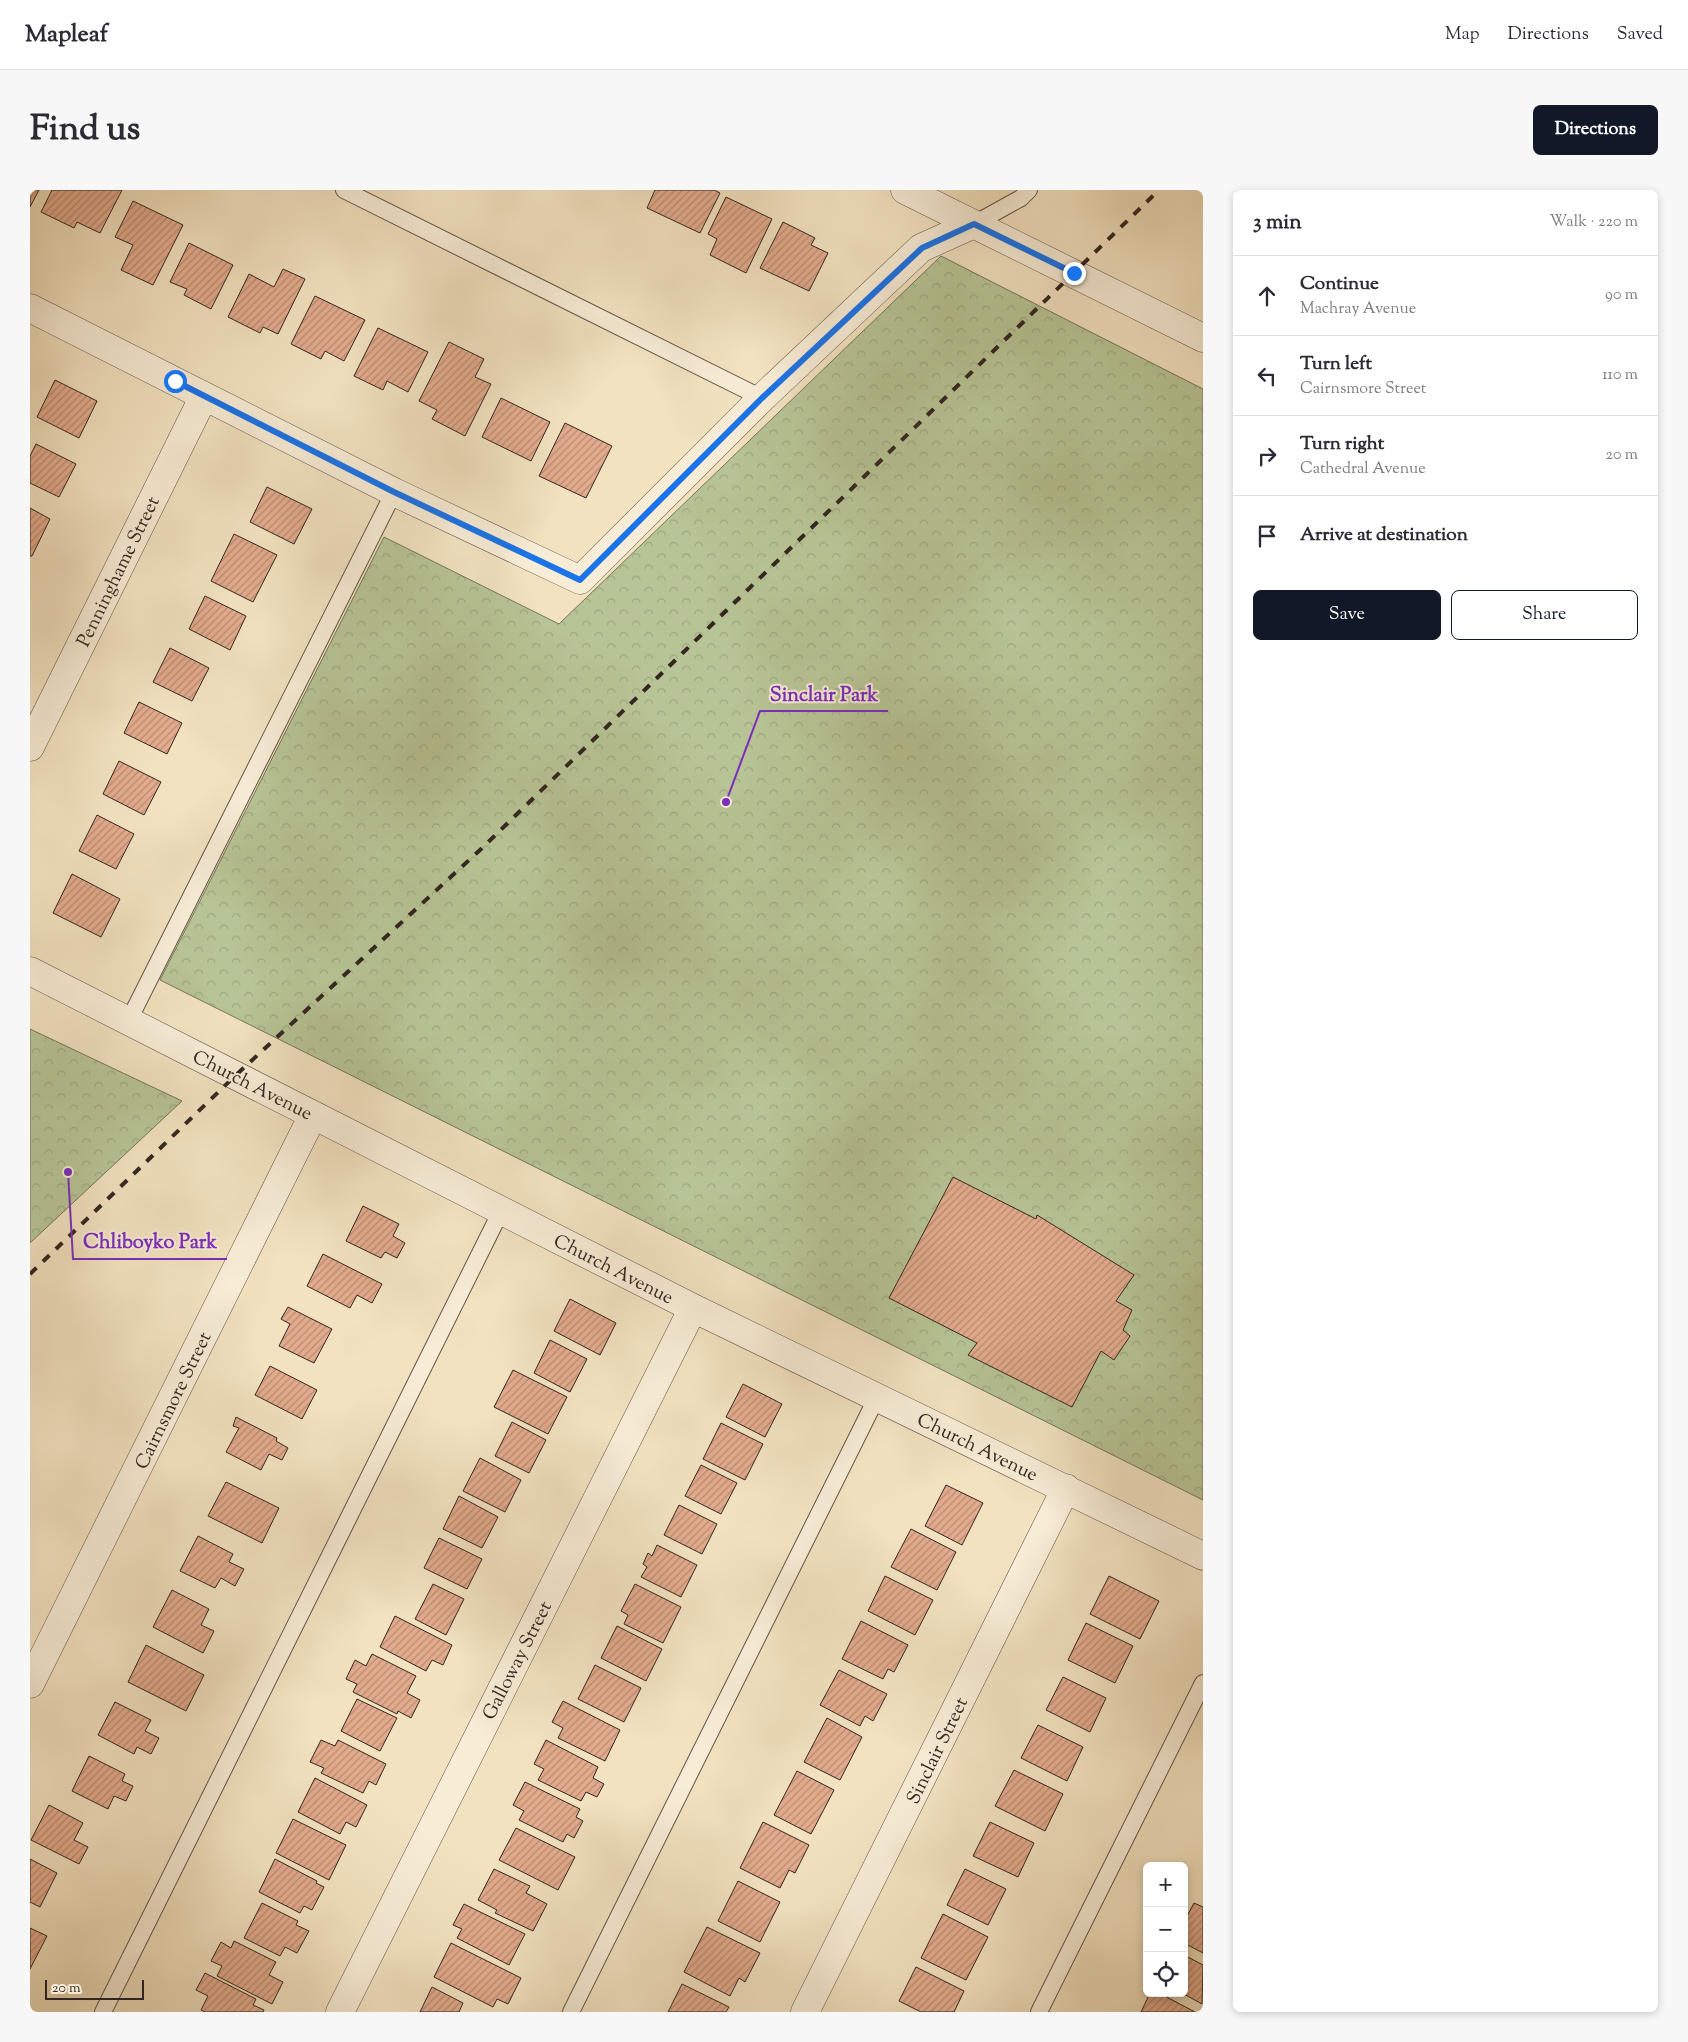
<!DOCTYPE html>
<html lang="en">
<head>
<meta charset="utf-8">
<style>
	:root { --surface:#fff; --page:#f7f7f7; --text:#2b2b33; --muted:#7c7c81; --line:#e1e1e2; --accent:#111827 }
	body { margin:0; font-family:"Sorts Mill Goudy",serif; background:var(--page); color:var(--text) }
	.controls { position:absolute; right:15px; bottom:15px; display:grid; overflow:hidden; border-radius:8px; box-shadow:0 2px 8px #0003 }
	.controls button { width:45px; height:45px; display:grid; place-items:center; padding:0; border:0; border-bottom:1px solid var(--line); background:var(--surface); color:var(--text); font:25px sans-serif }
	.scale { position:absolute; left:15px; bottom:12px; width:99px; box-sizing:border-box; padding-left:5px; border:2px solid #332620; border-top:0; font-size:14px; line-height:18px; white-space:nowrap; color:#332620; -webkit-text-stroke:4px #f7ecd6; paint-order:stroke }
	.stop { position:absolute; width:15px; height:15px; margin:-11px; border:4px solid #1a73e8; border-radius:50%; background:#fff }
	.stop.end { background:#1a73e8; border-color:#fff; box-shadow:0 1px 5px #0008 }
	.list { margin:0; padding:0; list-style:none }
	h2 { display:flex; justify-content:space-between; align-items:center; height:65px; margin:0; padding:0 20px; font-size:21px }
	h2 small { font-size:16px; font-weight:400; color:var(--muted) }
	.list li { display:grid; grid-template-columns:32px 1fr auto; gap:15px; align-items:center; box-sizing:border-box; height:80px; padding:0 20px; border-top:1px solid var(--line) }
	.list b { display:block; font-size:19px; white-space:nowrap }
	.list p { margin:0; font-size:16px; white-space:nowrap; color:var(--muted) }
	.list em { font-size:16px; font-style:normal; color:var(--muted) }
	.actions { display:flex; gap:10px; padding:15px 20px }
	.actions a { flex:1; padding:11px 0; border:1px solid var(--accent); border-radius:8px; text-align:center; font-size:18px; color:var(--accent) }
	.actions .main { background:var(--accent); color:#fff }
	.icon { flex:none; width:28px; height:28px; fill:none; stroke:currentColor; stroke-width:2; stroke-linecap:round; stroke-linejoin:round }
	.map { position:relative; flex:none; width:1173px; height:1822px; overflow:hidden; border-radius:8px }
	header { display:flex; align-items:center; gap:30px; box-sizing:border-box; height:70px; padding:0 25px; background:var(--surface); border-bottom:1px solid var(--line) }
	header strong { font-size:24px }
	nav { display:flex; gap:28px; margin-inline-start:auto; font-size:18px }
	.intro { display:flex; align-items:center; justify-content:space-between; box-sizing:border-box; height:120px; padding:0 30px }
	h1 { margin:0; font-size:35px }
	.button { padding:12px 22px; border-radius:8px; background:var(--accent); color:#fff; font-size:18px; font-weight:700 }
	main { display:flex; gap:30px; padding:0 30px }
	aside { flex:1; background:var(--surface); border-radius:8px; box-shadow:0 2px 8px #0003 }
	.map>svg:first-child { display:block }
	.forest { fill:url(#forest-crowns); stroke:#75755a }
	.building { fill:url(#building-hatch); stroke:#332620 }
	.lines { fill:none; stroke-linecap:round; stroke-linejoin:round }
	.lane-casing { stroke:#635548; stroke-width:18 }
	.street-casing { stroke:#635548; stroke-width:29 }
	.lane { stroke:#f7ecd6; stroke-width:16 }
	.street { stroke:#f7ecd6; stroke-width:28 }
	.rail { stroke:#332620; stroke-width:4; stroke-dasharray:9 9; stroke-linecap:butt }
	.route { stroke:#1a73e8; stroke-width:6 }
	.labels { text-anchor:middle; stroke-width:4; stroke-linejoin:round; paint-order:stroke }
	.street-label { font-size:19px; fill:#332620; stroke:#f7ecd6 }
	.leader { fill:none; stroke:#7b2cbf; stroke-width:2 }
	.callout-dot { fill:#7b2cbf; stroke:#f7ecd6; stroke-width:2 }
	.callout-label { font-size:20px; text-anchor:middle; font-weight:bold; fill:#7b2cbf; stroke:#f7ecd6; stroke-width:4; stroke-linejoin:round; paint-order:stroke }
</style>
</head>
<body>
<header>
<strong>Mapleaf</strong>
<nav><a>Map</a><a>Directions</a><a>Saved</a></nav>
</header>
<div class="intro"><h1>Find us</h1><a class="button">Directions</a></div>
<main>
<div class="map">
<svg width="1173" height="1822" viewBox="0 0 1173 1822">
	<defs>
		<pattern id="forest-crowns" width="20" height="18" patternUnits="userSpaceOnUse" patternTransform="scale(1.25)"><rect width="20" height="18" fill="#b7c495"/><path d="M2 6a3 3 0 1 1 6 0M12 15a3 3 0 1 1 6 0" fill="none" stroke="#9ea880"/></pattern>
		<pattern id="building-hatch" width="6" height="6" patternUnits="userSpaceOnUse" patternTransform="scale(1.25)"><rect width="6" height="6" fill="#e3ab8d"/><path d="M-1 1l2-2M0 6l6-6M5 7l2-2" fill="none" stroke="#b98b73"/></pattern>
	</defs>
	<rect width="100%" height="100%" fill="#f2e2c0"/>
	<filter id="stains"><feTurbulence type="fractalNoise" baseFrequency=".004" numOctaves="4"/><feColorMatrix values="0 0 0 0 .2 0 0 0 0 .09 0 0 0 0 .02 0 0 0 .5 -.17"/></filter>
	<radialGradient id="worn" r=".72"><stop offset=".6" stop-color="#630" stop-opacity="0"/><stop offset="1" stop-color="#630" stop-opacity=".3"/></radialGradient>
	<path class="forest" d="M911 66 1173 199V1310L130 790 354 347 529 434Z
		M0 839 152 911 0 1053Z"/>
	<path class="building" d="M0 0H9L0 17Z
		M22 0H92L70 43 47 32 44 38 11 22Z
		M625 0H684L690 3 670 43 617 18Z
		M696 7 742 29 716 83 680 65 687 49 678 44Z
		M103 11 153 35 123 95 91 80 103 55 85 47Z
		M753 32 785 48 781 55 798 63 779 101 730 78Z
		M159 53 203 75 181 119 154 105 157 99 140 92Z
		M253 79 275 89 248 144 233 137 230 143 198 127 219 84 244 97Z
		M285 106 335 130 314 171 295 161 291 169 261 154Z
		M348 138 398 162 378 202 357 191 353 200 324 186Z
		M419 152 454 169 445 187 461 194 435 246 402 229 407 220 389 211Z
		M25 190 67 211 49 248 7 227Z
		M471 208 520 232 501 271 452 247Z
		M535 233 582 256 556 308 509 286Z
		M6 254 46 274 29 307 0 293V266Z
		M237 297 282 319 264 354 220 332Z
		M0 318 20 329 2 366H0Z
		M204 344 247 365 223 412 181 391Z
		M175 406 216 426 200 460 159 439Z
		M140 458 179 478 162 511 123 492Z
		M109 512 152 533 137 564 94 543Z
		M89 571 131 592 114 625 73 604Z
		M67 625 104 644 86 679 49 661Z
		M42 684 90 709 71 747 23 723Z
		M923 987 1006 1029 1007 1025 1104 1085 1086 1111 1102 1120 1093 1140 1100 1146 1084 1170 1071 1161 1042 1217 938 1165 947 1153 859 1108Z
		M333 1016 369 1034 363 1046 375 1053 367 1068 355 1062 351 1068 316 1051Z
		M293 1064 352 1094 342 1113 327 1105 320 1118 277 1096Z
		M540 1109 586 1133 570 1165 524 1141Z
		M258 1117 302 1139 284 1173 249 1156 260 1134 251 1129Z
		M520 1150 557 1169 540 1202 504 1183Z
		M240 1176 287 1200 272 1229 225 1205Z
		M483 1180 537 1207 518 1244 464 1217Z
		M713 1194 752 1214 735 1247 696 1227Z
		M206 1227 247 1248 246 1251 258 1258 252 1270 239 1264 231 1280 196 1262 209 1238 203 1236Z
		M482 1232 516 1250 499 1283 465 1266Z
		M691 1233 733 1254 715 1290 673 1269Z
		M450 1268 491 1290 475 1322 433 1301Z
		M671 1275 707 1293 691 1324 655 1306Z
		M196 1292 249 1318 232 1353 178 1326Z
		M916 1295 953 1313 932 1355 895 1336Z
		M429 1306 468 1327 452 1358 413 1339Z
		M649 1315 687 1334 672 1364 634 1345Z
		M881 1339 926 1362 907 1400 861 1377Z
		M168 1346 203 1364 199 1372 214 1379 205 1396 191 1388 185 1398 150 1381Z
		M409 1348 452 1369 437 1399 394 1378Z
		M627 1355 667 1375 651 1407 611 1387 617 1377 613 1374 618 1363 622 1366Z
		M855 1386 903 1410 885 1445 838 1421Z
		M1079 1386 1129 1411 1110 1449 1060 1424Z
		M403 1394 434 1409 416 1445 385 1429Z
		M605 1394 651 1417 633 1453 594 1434 598 1425 591 1421Z
		M142 1400 179 1419 171 1435 184 1441 173 1463 123 1437Z
		M365 1426 422 1455 413 1475 402 1470 396 1481 350 1457Z
		M831 1431 878 1455 864 1482 858 1479 853 1489 812 1469Z
		M1056 1433 1103 1456 1085 1493 1038 1470Z
		M587 1436 632 1459 616 1491 571 1468Z
		M116 1455 174 1485 156 1521 98 1492Z
		M342 1464 386 1486 377 1503 390 1510 381 1528 368 1521 367 1524 323 1502 327 1494 316 1489 325 1470 336 1476Z
		M565 1475 611 1498 594 1532 548 1509Z
		M809 1480 857 1504 843 1531 835 1526 830 1536 790 1515Z
		M1033 1487 1076 1508 1060 1542 1016 1520Z
		M327 1509 367 1528 350 1561 311 1541Z
		M533 1511 590 1540 575 1571 528 1548 533 1538 522 1532Z
		M85 1512 121 1530 115 1541 129 1548 121 1564 107 1557 104 1564 68 1545Z
		M797 1528 832 1547 810 1590 774 1572Z
		M1008 1535 1053 1557 1037 1591 991 1568Z
		M291 1550 305 1556 308 1550 356 1574 346 1595 339 1591 333 1603 291 1583 294 1578 280 1572Z
		M516 1550 568 1577 563 1588 574 1594 567 1607 556 1602 551 1611 508 1590 514 1579 504 1574Z
		M59 1566 95 1584 92 1591 103 1596 96 1611 84 1606 78 1619 42 1601Z
		M984 1580 1033 1604 1015 1641 965 1616Z
		M767 1581 804 1600 781 1644 744 1625Z
		M285 1588 337 1615 326 1637 316 1632 310 1644 268 1622Z
		M495 1592 550 1619 546 1627 553 1631 544 1648 537 1644 533 1652 489 1630 494 1621 483 1615Z
		M19 1615 53 1633 44 1650 58 1657 49 1674 1 1650Z
		M263 1629 316 1655 299 1690 246 1663Z
		M733 1632 779 1655 765 1683 759 1680 750 1698 710 1678Z
		M960 1632 1004 1653 988 1687 943 1666Z
		M486 1638 545 1667 528 1700 469 1670Z
		M0 1669 27 1683 10 1717 0 1712Z
		M245 1669 287 1691 286 1693 294 1697 282 1720 274 1716 270 1723 229 1702Z
		M464 1679 500 1696 496 1703 517 1714 503 1741 465 1723 467 1720 448 1710Z
		M935 1679 976 1699 958 1735 917 1715Z
		M708 1691 750 1712 730 1752 688 1731Z
		M232 1713 268 1731 266 1735 279 1741 267 1763 255 1757 250 1766 214 1748Z
		M1164 1713 1173 1717V1763L1154 1753V1732Z
		M434 1714 495 1744 479 1775 427 1748 432 1739 423 1735Z
		M913 1724 958 1747 936 1790 891 1768Z
		M677 1737 730 1763 715 1792 709 1788 700 1806 654 1782Z
		M0 1738 17 1746 0 1779Z
		M204 1751 246 1772 239 1785 253 1792 242 1814 187 1786 192 1776 181 1771 191 1752 201 1758Z
		M421 1753 491 1788 478 1814 467 1809 463 1817 404 1787Z
		M1154 1765 1173 1775 1172 1814 1152 1803H1154Z
		M886 1777 934 1801 924 1822H891L869 1811Z
		M175 1783 226 1809 223 1815 234 1820 233 1822H175L171 1820 178 1806 166 1800Z
		M652 1794 699 1817 696 1822H638Z
		M402 1797 433 1813 429 1822H390Z
		M1120 1803H1129L1165 1822H1111Z"/>
	<g class="lines">
		<defs>
			<path id="lane" d="M314 0 732 208
				M944 34 991 8 999 0
				M99 830 364 302
				M73 1822 471 1021
				M541 1822 847 1207
				M1009 1822 1173 1493"/>
			<path id="street" d="M875 0 1173 148
				M0 118 364 302 550 390 732 208 891 58 944 34
				M0 557 174 206
				M0 781 663 1118 1173 1366
				M0 1494 283 925
				M310 1822 663 1118
				M775 1822 1036 1298"/>
		</defs>
		<use href="#lane" class="lane-casing"/>
		<use href="#street" class="street-casing"/>
		<use href="#lane" class="lane"/>
		<use href="#street" class="street"/>
		<path class="rail" d="M0 1084 206 885 450 660 1129 0"/>
	</g>
	<g class="lines">
		<path class="route" d="M145 191 364 302 550 390 732 208 892 58 944 34 1044 83"/>
	</g>
	<g class="labels">
		<g class="street-label">
			<text transform="translate(87 381) rotate(-64)" y="7">Penninghame Street</text>
			<text transform="translate(223 894) rotate(27)" y="7">Church Avenue</text>
			<text transform="translate(584 1078) rotate(27)" y="7">Church Avenue</text>
			<text transform="translate(142 1210) rotate(-64)" y="7">Cairnsmore Street</text>
			<text transform="translate(948 1256) rotate(26)" y="7">Church Avenue</text>
			<text transform="translate(486 1470) rotate(-63)" y="7">Galloway Street</text>
			<text transform="translate(906 1560) rotate(-64)" y="7">Sinclair Street</text>
		</g>
	</g>
	<path class="leader" d="M696 612L730 521H858M38 982L43 1069H197"/>
	<g class="callout-dot">
		<circle cx="696" cy="612" r="5"/>
		<circle cx="38" cy="982" r="5"/>
	</g>
	<g class="callout-label">
		<text x="794" y="511">Sinclair Park</text>
		<text x="120" y="1058">Chliboyko Park</text>
	</g>
	<rect width="100%" height="100%" filter="url(#stains)"/>
	<rect width="100%" height="100%" fill="url(#worn)"/>
</svg>
<div class="controls">
<button>+</button>
<button>−</button>
<button><svg class="icon" aria-label="locate" viewBox="0 0 24 24"><circle cx="12" cy="12" r="6"/><path d="M12 2v4M12 18v4M2 12h4M18 12h4"/></svg></button>
</div>
<div class="scale">20 m</div>
<div class="stop" style="left:145px;top:191px"></div>
<div class="stop end" style="left:1044px;top:83px"></div>
</div>
<aside>
<h2>3 min<small>Walk · 220 m</small></h2>
<ul class="list">
<li><svg class="icon" aria-label="ahead" viewBox="0 0 24 24"><path d="M12 20V5M6 11l6-6 6 6"/></svg><div><b>Continue</b><p>Machray Avenue</p></div><em>90 m</em></li>
<li><svg class="icon" aria-label="left" viewBox="0 0 24 24"><path d="M17 20v-9H6M10 6l-5 5 5 5"/></svg><div><b>Turn left</b><p>Cairnsmore Street</p></div><em>110 m</em></li>
<li><svg class="icon" aria-label="right" viewBox="0 0 24 24"><path d="M7 20v-9h11M14 6l5 5-5 5"/></svg><div><b>Turn right</b><p>Cathedral Avenue</p></div><em>20 m</em></li>
<li><svg class="icon" aria-label="arrive" viewBox="0 0 24 24"><path d="M6 21V4h12l-3 4 3 4H6"/></svg><div><b>Arrive at destination</b></div></li>
</ul>
<div class="actions"><a class="main">Save</a><a>Share</a></div>
</aside>
</main>
</body>
</html>
